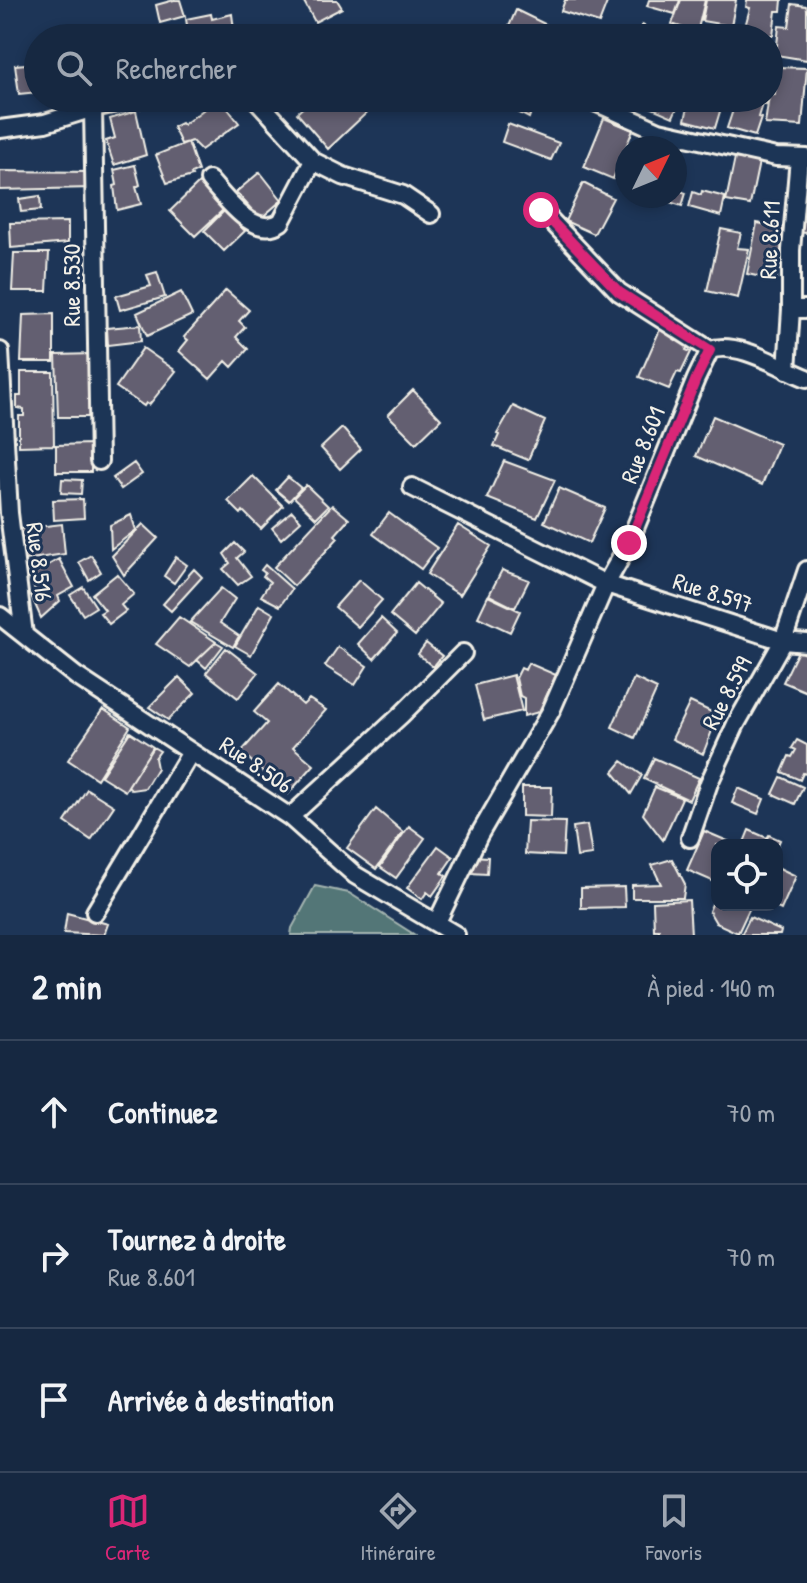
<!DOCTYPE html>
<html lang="fr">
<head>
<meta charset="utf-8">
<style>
	:root { --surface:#162841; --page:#1f3048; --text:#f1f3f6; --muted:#9ea6b1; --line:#35445a; --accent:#db2777 }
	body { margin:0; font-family:"Patrick Hand",sans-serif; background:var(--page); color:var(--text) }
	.controls { position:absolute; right:24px; bottom:24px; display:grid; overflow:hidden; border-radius:16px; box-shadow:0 4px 12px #0003 }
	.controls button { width:72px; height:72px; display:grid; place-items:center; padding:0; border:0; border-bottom:2px solid var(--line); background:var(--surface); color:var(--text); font:40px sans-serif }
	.compass { position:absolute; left:615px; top:136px; width:72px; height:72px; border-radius:50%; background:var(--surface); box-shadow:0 4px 12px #0003; rotate:47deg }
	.stop { position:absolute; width:24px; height:24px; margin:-18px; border:6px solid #db2777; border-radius:50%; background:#fff }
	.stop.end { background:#db2777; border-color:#fff; box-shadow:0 2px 8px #0008 }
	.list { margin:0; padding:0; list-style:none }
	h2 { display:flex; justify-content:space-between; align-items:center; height:104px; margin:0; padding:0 32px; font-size:34px }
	h2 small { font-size:26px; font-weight:400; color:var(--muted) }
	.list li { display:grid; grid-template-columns:52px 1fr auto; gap:24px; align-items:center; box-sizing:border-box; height:144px; padding:0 32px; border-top:2px solid var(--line) }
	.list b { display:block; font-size:30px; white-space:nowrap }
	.list p { margin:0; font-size:26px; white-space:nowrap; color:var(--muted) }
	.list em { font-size:26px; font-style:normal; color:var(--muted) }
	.icon { flex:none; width:44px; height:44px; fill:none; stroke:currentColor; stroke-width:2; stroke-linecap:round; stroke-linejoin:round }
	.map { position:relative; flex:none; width:807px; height:935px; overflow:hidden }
	.search { position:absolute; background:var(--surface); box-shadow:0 4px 12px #0003; left:24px; right:24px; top:24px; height:88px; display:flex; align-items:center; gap:20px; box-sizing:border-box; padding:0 28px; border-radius:44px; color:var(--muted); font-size:30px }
	.sheet { height:536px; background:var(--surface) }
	nav { display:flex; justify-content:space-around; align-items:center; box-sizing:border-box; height:112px; border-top:2px solid var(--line); background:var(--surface); font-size:22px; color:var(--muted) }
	nav a { display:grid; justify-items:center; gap:4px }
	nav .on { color:var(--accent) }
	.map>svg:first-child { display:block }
	.green { fill:#537677; stroke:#a4b4b0; stroke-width:2 }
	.building { fill:#635f71; stroke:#f4f1e8; stroke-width:2 }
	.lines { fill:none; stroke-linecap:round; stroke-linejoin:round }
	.minor-casing { stroke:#f4f1e8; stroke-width:22 }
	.minor { stroke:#1d3557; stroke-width:16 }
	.route { stroke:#db2777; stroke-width:10 }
	.labels { text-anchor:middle; stroke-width:6; stroke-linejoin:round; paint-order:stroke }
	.street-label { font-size:24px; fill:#f4f1e8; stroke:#1d3557 }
</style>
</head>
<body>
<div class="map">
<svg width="807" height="935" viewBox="0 0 807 935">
	<rect width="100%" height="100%" fill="#1d3557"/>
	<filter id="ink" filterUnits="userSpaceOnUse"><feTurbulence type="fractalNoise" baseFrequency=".0125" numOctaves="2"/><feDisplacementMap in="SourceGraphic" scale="16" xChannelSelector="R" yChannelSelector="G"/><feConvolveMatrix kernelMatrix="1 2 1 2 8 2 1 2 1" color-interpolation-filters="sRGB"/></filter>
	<g filter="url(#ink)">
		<path class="green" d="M315 886 349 893 415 935H291L292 928Z"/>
		<path class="building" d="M174 0H180L185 16 160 23 156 5Z
			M303 0H337L342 8 315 22Z
			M565 0H608L599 23 561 11Z
			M649 0H680L675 14 647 6Z
			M681 0H705L697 33 672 24Z
			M706 0H736L731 26 702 21Z
			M747 0H782L781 11H776L773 35H769V38H742L750 8 746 7Z
			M792 4 806 6 807 9V60L776 55 779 26 789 27Z
			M516 10 549 26 545 38H504Z
			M211 14 212 19 232 14 235 38H189L186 19Z
			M642 25 667 38H636Z
			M184 31 185 38H150V35Z
			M38 63V92L19 94 15 65Z
			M769 63 775 64 770 94H769Z
			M777 67 807 68 802 126 765 124 769 96 775 95Z
			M305 98H372L377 103 328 149 297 113 309 102Z
			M513 98H533L535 100 529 118 510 108Z
			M646 98H681L673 117 643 104Z
			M690 98H717L715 107 721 108 715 128 685 120Z
			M737 98H767L766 105 762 104 758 117 761 118 755 136 727 128Z
			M221 100 239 123 201 150 192 141 181 144 173 127 181 123 183 125 211 104 213 106Z
			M136 111 146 155 114 165 106 141 115 138 110 119Z
			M604 118 633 130 613 179 584 167Z
			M508 124 559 143 551 160 502 142Z
			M188 142 198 171 191 174 192 176 167 183 156 155Z
			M735 158 759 162 750 205 726 201Z
			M805 164 807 233 795 232Z
			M135 165 140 185 136 187 141 204 117 210 114 186 117 185 114 170Z
			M0 171 93 172V188L0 190Z
			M260 172 282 200 260 219 236 192Z
			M199 183 224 209 195 236 170 211Z
			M583 183 613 198 594 234 565 221Z
			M675 189 686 193 682 206 651 196H675Z
			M702 191 725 197 721 216 689 207 693 192 701 195Z
			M40 196 41 210 21 212 19 199Z
			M225 210 245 231 224 251 204 231Z
			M68 222V243L11 248 10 223Z
			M757 223 787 228 776 280 747 274Z
			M721 229 741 233 737 248 749 249 738 298 707 291Z
			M14 253H49L47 291H12Z
			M157 272 165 297 120 310 116 296 151 286 147 275Z
			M226 290 249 310 239 321 245 327 236 337 248 349 232 367 226 361 210 379 179 351 188 340 184 337Z
			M181 292 192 315 147 336 137 313Z
			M54 314V362H21L23 315Z
			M140 325 141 341 108 345 107 328Z
			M661 327 691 339 686 350 691 352 681 373 677 372 669 389 639 377Z
			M143 348 176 371 149 405 146 403 144 406 116 387Z
			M93 354 89 417H58L56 355Z
			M21 372H53L54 445 19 446V416H24V409L17 408V396H21Z
			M413 390 441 419 416 443 388 415Z
			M513 406 545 421 528 460 494 446 499 435 497 434Z
			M713 416 779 444 762 485 696 456Z
			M342 428 361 449 340 469 321 448Z
			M91 444V472H56V445Z
			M504 461 555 480 537 518 487 498Z
			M134 463 142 474 121 489 113 478Z
			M253 476 283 506 261 529 243 511 241 514 228 501Z
			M288 477 301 488 289 501 276 490Z
			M62 479 82 480 81 494 61 493Z
			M306 485 328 506 316 518 294 497Z
			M559 488 605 508 589 543 544 522Z
			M83 499 84 518 54 520 53 500Z
			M332 505 349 519 335 535 338 538 294 586 274 567Z
			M292 511 301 521 281 539 272 528Z
			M389 513 437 548 421 569 373 534Z
			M131 515 136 530 111 549 110 525Z
			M62 524 65 554 24 560 20 529Z
			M143 524 158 538 124 575 112 556Z
			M458 525 491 546 460 595 427 574Z
			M235 543 244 552 237 558 251 576 238 585 223 569 230 563 224 554Z
			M91 555 101 572 89 580 79 562Z
			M176 557 187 565 174 583 164 576Z
			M59 559 74 587 58 596 60 601 41 618 31 595 36 591 28 577Z
			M265 565 292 589 280 606 261 596 270 582 263 576 265 573 261 570Z
			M194 569 202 577 171 611 163 604Z
			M502 570 529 580 515 608 489 595Z
			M117 574 134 594 121 605 126 611 109 624 100 613 105 610 92 594Z
			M359 580 382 600 358 627 335 607Z
			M416 583 441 604 415 636 390 615Z
			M83 587 96 607 83 615 70 595Z
			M221 588 235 599 220 623 239 636 233 647 190 622Z
			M488 596 520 611 510 632 478 617Z
			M259 605 274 614 251 655 235 646Z
			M179 617 216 642 190 667 156 644Z
			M381 618 397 633 374 659 358 644Z
			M216 642 223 646 206 668 197 660Z
			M426 643 442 656 433 667 418 654Z
			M338 647 367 666 355 685 325 666Z
			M226 648 258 673 238 698 206 673Z
			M798 651 807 655V692L783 682Z
			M528 663 556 675 539 712 524 716V698L520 696 516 678 521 668 525 670Z
			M513 675 522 711 484 720 475 685Z
			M179 677 195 693 168 720 149 707Z
			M634 678 657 689 635 738 612 727Z
			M279 684 303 705 309 699 326 710 293 747 314 765 288 794 241 752 267 723 254 712Z
			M690 702 718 715 703 754 672 739Z
			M103 709 130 727 97 779 68 760Z
			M130 732 153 747 125 791 101 776Z
			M797 740 807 745V771L806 774 803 773 800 780 782 772 789 756 792 757 796 750 792 748Z
			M153 747 160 751 155 758 157 768 145 788 132 790 128 786Z
			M654 758 699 778 689 800 644 779Z
			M622 761 642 775 631 794 613 772Z
			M781 777 803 787 795 804 773 794Z
			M522 787H552L551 817 522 816Z
			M655 787 682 798 663 840 643 814Z
			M738 788 764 799 758 814 732 803Z
			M87 789 114 806 91 840 65 822Z
			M376 809 403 832 376 869 347 848Z
			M527 821 565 822 563 856 525 854Z
			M587 825 592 855 577 857 573 827Z
			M409 826 425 838 396 878 380 867Z
			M749 830 767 838 769 835 780 840 777 847V845H743Z
			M704 831 737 845H717V883L687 870Z
			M438 846 453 857 442 873 446 876 432 896 427 892 422 899 407 888Z
			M471 856 488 857 487 874 470 873Z
			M672 859 685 884 683 898H632V885L661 884 652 865Z
			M777 867 796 876 781 910 771 905H777Z
			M624 887 625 907 581 908V888Z
			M717 893V905H751L738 933 716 923 709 911Z
			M689 900 691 935H659V930H654L653 902Z
			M67 913 108 924 104 935 64 933Z
			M750 917 781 931 780 935H741Z"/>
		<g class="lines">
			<defs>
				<path id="minor" d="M364 38C394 32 415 28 445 38
					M255 98 313 161 343 176 403 195 431 214
					M586 98 659 131 776 157 807 158
					M93 108 99 461
					M0 129 45 123 93 108 141 98
					M799 158 791 250V309H807
					M209 180C226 198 254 240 281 222L313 161
					M541 210 619 292 710 350
					M0 351 9 513 24 635
					M787 370 791 309
					M412 487 606 584 629 543 696 379 710 350C737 340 781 368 807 378
					M0 616 76 676 290 817 401 715 463 653
					M290 817 355 875 456 935
					M690 838 709 783 736 724 783 641 807 570
					M95 912 191 752
					M437 922 479 835 551 711 606 584 783 641 807 643"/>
			</defs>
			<use href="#minor" class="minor-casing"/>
			<use href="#minor" class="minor"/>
		</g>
	</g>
	<g class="lines" filter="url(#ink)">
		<path class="route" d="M541 210 619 292 710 350 696 379 629 543"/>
	</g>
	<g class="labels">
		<g class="street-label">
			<text transform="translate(770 240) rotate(-87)" y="8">Rue 8.611</text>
			<text transform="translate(72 285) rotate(-90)" y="8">Rue 8.530</text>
			<text transform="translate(643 445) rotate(-68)" y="8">Rue 8.601</text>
			<text transform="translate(39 562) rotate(83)" y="8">Rue 8.516</text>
			<text transform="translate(713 593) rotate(18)" y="8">Rue 8.597</text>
			<text transform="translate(727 693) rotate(-62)" y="8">Rue 8.599</text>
			<text transform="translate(256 765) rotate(34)" y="8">Rue 8.506</text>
		</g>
	</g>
</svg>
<div class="controls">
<button><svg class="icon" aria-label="locate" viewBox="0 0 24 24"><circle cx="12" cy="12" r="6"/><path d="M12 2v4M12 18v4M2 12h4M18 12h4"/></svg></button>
</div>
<svg class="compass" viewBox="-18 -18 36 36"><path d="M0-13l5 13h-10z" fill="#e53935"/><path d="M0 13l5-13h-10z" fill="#9ea6b1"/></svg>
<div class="stop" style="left:541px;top:210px"></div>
<div class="stop end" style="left:629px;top:543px"></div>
<div class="search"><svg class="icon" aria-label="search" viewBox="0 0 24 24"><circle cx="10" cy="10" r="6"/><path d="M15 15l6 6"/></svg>Rechercher</div>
</div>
<section class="sheet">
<h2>2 min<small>À pied · 140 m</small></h2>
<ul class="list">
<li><svg class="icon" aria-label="ahead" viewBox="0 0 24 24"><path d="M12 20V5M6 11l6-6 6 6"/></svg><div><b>Continuez</b></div><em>70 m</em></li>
<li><svg class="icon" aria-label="right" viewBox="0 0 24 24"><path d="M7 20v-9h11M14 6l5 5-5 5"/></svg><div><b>Tournez à droite</b><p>Rue 8.601</p></div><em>70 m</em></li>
<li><svg class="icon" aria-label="arrive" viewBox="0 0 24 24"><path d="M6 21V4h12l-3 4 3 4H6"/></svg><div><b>Arrivée à destination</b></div></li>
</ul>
</section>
<nav>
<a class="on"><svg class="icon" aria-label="map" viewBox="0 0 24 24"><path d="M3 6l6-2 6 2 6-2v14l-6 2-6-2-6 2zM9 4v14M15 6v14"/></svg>Carte</a>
<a><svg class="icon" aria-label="directions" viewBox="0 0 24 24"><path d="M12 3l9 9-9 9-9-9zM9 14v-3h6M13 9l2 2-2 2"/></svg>Itinéraire</a>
<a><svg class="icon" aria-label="saved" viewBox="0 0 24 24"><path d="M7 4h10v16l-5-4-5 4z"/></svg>Favoris</a>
</nav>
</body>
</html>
